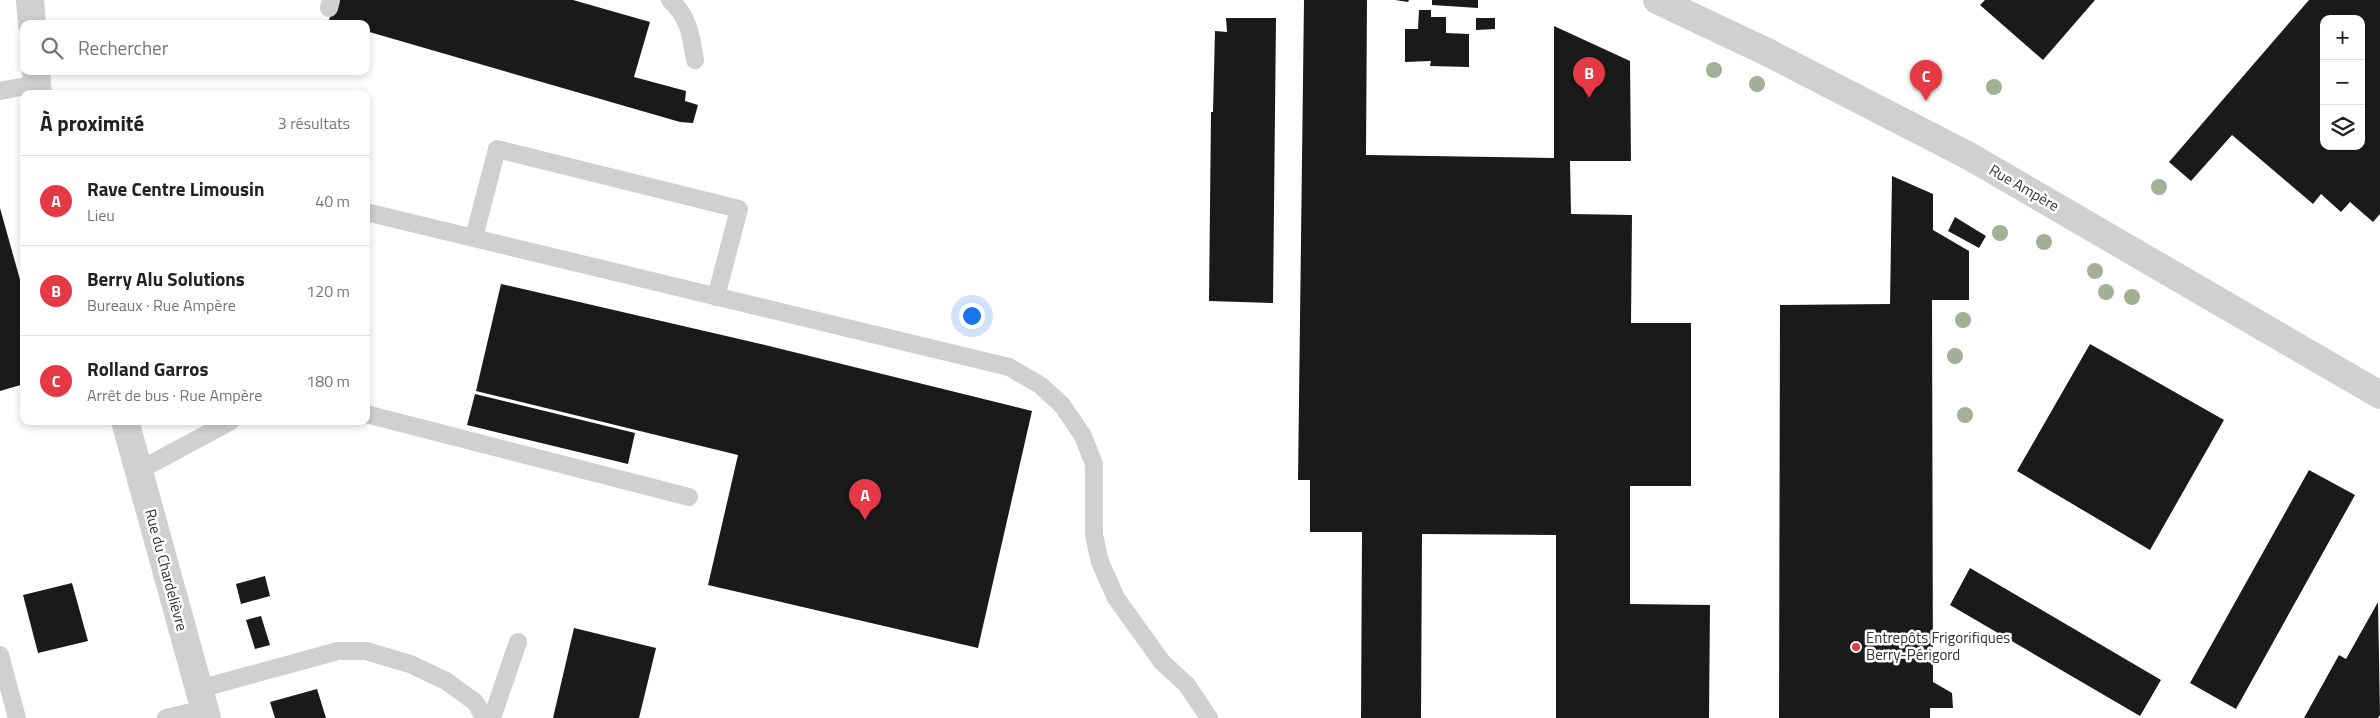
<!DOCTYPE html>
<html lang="fr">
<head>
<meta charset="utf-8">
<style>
	:root { --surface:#fff; --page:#f2f2f2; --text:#222; --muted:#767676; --line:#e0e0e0; --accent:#e63946 }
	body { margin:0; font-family:"Titillium Web",sans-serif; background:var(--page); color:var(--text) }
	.controls { position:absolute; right:15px; top:15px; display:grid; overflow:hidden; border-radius:10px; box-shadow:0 2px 8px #0003 }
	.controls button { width:45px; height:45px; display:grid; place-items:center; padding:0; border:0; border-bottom:1px solid var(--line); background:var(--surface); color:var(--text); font:25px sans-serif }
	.you { position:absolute; left:971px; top:315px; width:18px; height:18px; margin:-12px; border:4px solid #fff; border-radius:50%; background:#1a73e8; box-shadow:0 0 0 8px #1a73e833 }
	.badge { display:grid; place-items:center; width:32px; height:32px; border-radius:50%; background:var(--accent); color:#fff; font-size:16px; font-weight:700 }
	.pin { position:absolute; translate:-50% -41px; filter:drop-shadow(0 1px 2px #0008) }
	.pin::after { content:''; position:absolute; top:26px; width:18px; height:15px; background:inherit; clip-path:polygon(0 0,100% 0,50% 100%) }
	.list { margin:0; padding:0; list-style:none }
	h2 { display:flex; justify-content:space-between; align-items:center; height:65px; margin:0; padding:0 20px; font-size:21px }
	h2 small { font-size:16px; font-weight:400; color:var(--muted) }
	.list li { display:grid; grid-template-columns:32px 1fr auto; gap:15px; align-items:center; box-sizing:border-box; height:90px; padding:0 20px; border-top:1px solid var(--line) }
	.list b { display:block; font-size:19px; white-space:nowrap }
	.list p { margin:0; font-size:16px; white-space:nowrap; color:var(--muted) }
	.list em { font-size:16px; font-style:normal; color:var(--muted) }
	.icon { flex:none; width:28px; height:28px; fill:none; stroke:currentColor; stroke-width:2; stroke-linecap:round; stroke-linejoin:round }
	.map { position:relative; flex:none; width:2380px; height:718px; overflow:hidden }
	.search { position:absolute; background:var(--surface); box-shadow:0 2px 8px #0003; left:20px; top:20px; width:350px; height:55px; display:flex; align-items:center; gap:12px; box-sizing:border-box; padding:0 18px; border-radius:10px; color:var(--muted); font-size:19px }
	.panel { position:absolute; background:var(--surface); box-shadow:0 2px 8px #0003; left:20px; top:90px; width:350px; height:335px; border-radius:10px }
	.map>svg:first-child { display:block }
	.building { fill:#1a1a1a; fill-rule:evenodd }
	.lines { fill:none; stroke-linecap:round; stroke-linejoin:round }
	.lane { stroke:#d0d0d0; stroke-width:18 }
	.street { stroke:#d0d0d0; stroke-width:28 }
	.tree { fill:#a2b095 }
	.poi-dot { fill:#e63946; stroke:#fff; stroke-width:2 }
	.labels { text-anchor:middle; stroke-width:5; stroke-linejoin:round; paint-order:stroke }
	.street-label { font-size:15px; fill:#333; stroke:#fff }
	.poi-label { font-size:15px; fill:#333; stroke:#fff; text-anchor:start }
</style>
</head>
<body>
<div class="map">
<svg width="2380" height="718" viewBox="0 0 2380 718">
	<rect width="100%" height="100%" fill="#fff"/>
	<path class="building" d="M334 0H573L650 22 634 77 686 91 685 101 698 105 693 123 680 122 366 31V24H340L329 21Z
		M1304 0H1367L1366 155 1554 158V26L1630 61 1631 161H1570L1571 214 1632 215 1631 323H1691V486H1630V604L1710 605 1709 718H1556V535L1422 534 1421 718H1361L1362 532H1310V480H1298Z
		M1395 0H1409L1408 2Z
		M1432 0H1478V8L1432 5Z
		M1985 0H2095L2043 60 1980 5Z
		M2309 0H2380V214L2373 222 2350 202 2341 212 2321 194 2313 204 2232 135 2191 181 2169 162ZM2324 19H2361V146H2324Z
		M1419 10H1431V17H1446V33L1469 34V67L1430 66 1431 61 1405 62V29H1418Z
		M1226 18H1276L1273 303 1209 301 1211 112H1213L1215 31 1227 32Z
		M1476 18H1495V29L1476 30Z
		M1892 176 1933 194V230L1969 251V300H1932L1933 682 1952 693 1953 708H1930V718H1779L1780 305 1890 304Z
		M0 208 24 294V384L0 391Z
		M1955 217 1986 236 1979 248 1948 231Z
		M501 284 765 345 1032 411 978 648 708 585 738 455 476 391Z
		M2090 344 2224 420 2150 550 2017 471Z
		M475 394 635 433 628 464 467 425Z
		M2309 470 2355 495 2236 709 2190 683Z
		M1970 568 2161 680 2140 716 1950 605Z
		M265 576 270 596 241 604 236 584Z
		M72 583 88 641 38 653 23 595Z
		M2378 602 2380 715 2378 718H2304L2339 655 2346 659Z
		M261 616 270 645 255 649 246 620Z
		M574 628 656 648 639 718H553Z
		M317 689 326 718H275L270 702Z"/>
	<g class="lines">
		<path class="lane" d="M670 0C689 17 691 36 695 60
			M329 8 331 0
			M0 91 37 84
			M366 212 1009 367 1040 385 1062 405 1083 436 1094 464V535L1100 562 1116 598 1162 662 1187 685 1209 718
			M474 237 497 149 739 209 716 297
			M366 414 689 497
			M138 471 231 421
			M0 655 17 718
			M199 689 338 651H366L410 664 446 681 475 702 485 718
			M166 718 204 709
			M492 718 518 642"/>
		<path class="street" d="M30 0 32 24
			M1657 0 1769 53 1969 156 2380 395
			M36 71 38 94
			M125 421 207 718"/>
	</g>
	<g class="tree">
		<circle cx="1714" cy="70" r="8"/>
		<circle cx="1757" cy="84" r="8"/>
		<circle cx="1994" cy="87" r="8"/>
		<circle cx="2159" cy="187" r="8"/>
		<circle cx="2000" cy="233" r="8"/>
		<circle cx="2044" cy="242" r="8"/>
		<circle cx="2095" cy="271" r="8"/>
		<circle cx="2106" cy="292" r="8"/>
		<circle cx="2132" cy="297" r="8"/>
		<circle cx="1963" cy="320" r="8"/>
		<circle cx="1955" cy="356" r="8"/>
		<circle cx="1965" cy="415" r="8"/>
	</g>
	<circle class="poi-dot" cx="1856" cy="647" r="5"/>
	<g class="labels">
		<g class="street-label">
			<text transform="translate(2024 188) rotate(30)" y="5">Rue Ampère</text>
			<text transform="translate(166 570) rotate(75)" y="5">Rue du Chardelièvre</text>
		</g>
		<g class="poi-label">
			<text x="1866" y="643">Entrepôts Frigorifiques<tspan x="1866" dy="17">Berry-Périgord</tspan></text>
		</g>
	</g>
</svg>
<div class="controls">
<button>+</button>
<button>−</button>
<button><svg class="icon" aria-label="layers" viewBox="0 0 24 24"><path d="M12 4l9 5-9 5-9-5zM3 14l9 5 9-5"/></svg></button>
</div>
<div class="you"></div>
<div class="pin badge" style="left:865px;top:520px">A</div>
<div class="pin badge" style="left:1589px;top:98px">B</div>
<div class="pin badge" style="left:1926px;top:101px">C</div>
<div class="search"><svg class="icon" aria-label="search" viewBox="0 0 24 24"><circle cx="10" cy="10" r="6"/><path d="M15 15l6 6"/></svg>Rechercher</div>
<section class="panel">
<h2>À proximité<small>3 résultats</small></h2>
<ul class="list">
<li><span class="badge">A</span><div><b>Rave Centre Limousin</b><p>Lieu</p></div><em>40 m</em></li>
<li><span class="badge">B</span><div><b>Berry Alu Solutions</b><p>Bureaux · Rue Ampère</p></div><em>120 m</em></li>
<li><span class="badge">C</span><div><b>Rolland Garros</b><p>Arrêt de bus · Rue Ampère</p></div><em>180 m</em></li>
</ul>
</section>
</div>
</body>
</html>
